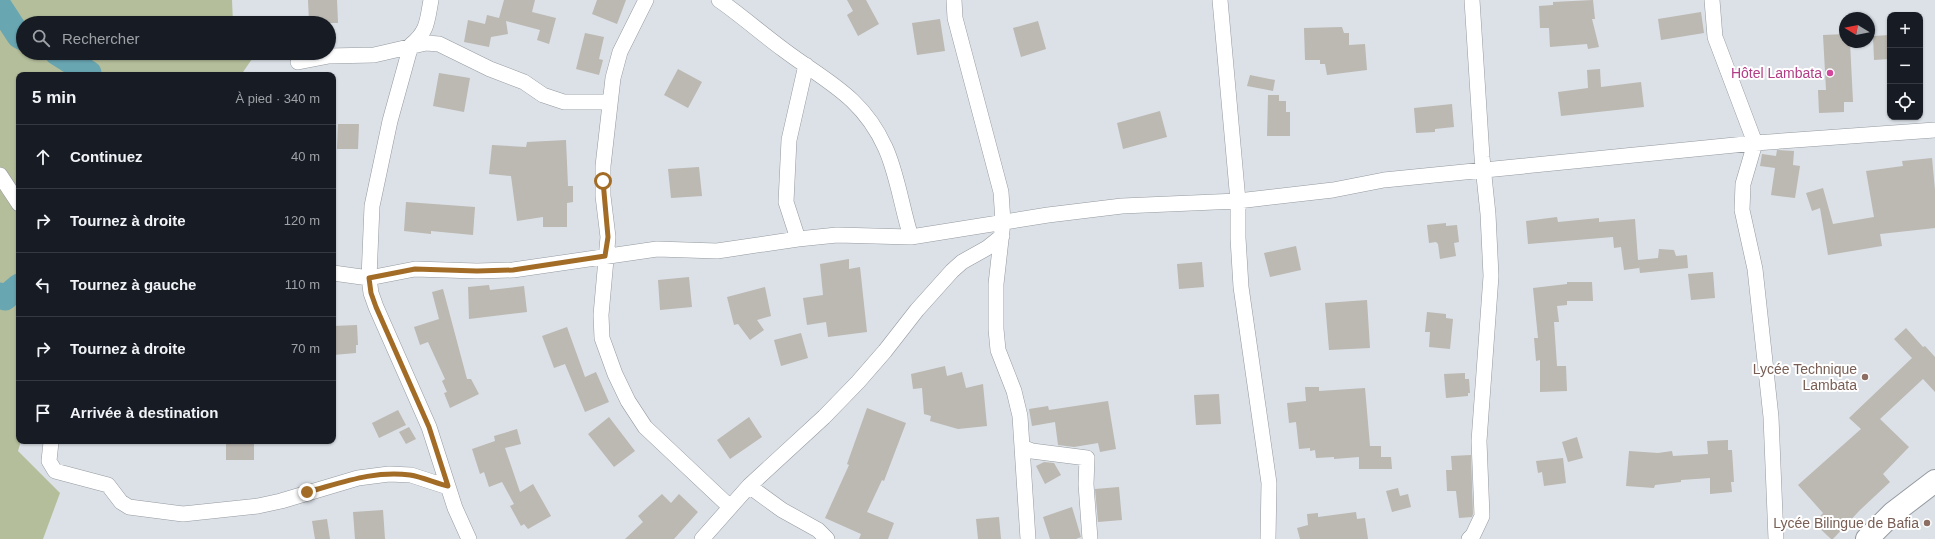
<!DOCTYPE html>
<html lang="fr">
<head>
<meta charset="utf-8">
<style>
	:root { --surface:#171b24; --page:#20242c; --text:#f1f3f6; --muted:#9ea1a6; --line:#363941 }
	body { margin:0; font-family:Helvetica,sans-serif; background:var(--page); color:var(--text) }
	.controls { position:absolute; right:12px; top:12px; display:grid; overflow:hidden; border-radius:8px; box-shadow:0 1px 3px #0004 }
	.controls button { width:36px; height:36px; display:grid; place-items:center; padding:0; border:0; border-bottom:1px solid var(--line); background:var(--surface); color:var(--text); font:20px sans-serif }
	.compass { position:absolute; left:1839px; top:12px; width:36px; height:36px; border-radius:50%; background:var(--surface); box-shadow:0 1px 3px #0004; rotate:280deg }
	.stop { position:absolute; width:12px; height:12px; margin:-9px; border:3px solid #a26c27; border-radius:50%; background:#fff }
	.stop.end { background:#a26c27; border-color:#fff; box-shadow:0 1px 4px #0008 }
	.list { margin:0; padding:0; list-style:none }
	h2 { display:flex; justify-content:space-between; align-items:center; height:52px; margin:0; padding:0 16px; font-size:17px }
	h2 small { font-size:13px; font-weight:400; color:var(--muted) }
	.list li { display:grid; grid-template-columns:26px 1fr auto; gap:12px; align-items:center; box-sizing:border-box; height:64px; padding:0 16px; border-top:1px solid var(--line) }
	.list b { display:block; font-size:15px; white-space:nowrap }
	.list em { font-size:13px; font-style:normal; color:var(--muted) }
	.icon { flex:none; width:22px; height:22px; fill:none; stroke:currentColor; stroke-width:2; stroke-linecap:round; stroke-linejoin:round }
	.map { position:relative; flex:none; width:1935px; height:539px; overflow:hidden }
	.search { position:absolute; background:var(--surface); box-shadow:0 1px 3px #0004; left:16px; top:16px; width:320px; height:44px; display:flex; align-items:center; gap:10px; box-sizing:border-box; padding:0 14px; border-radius:22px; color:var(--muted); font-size:15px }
	.panel { position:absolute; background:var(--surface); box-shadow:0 1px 3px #0004; left:16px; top:72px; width:320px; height:372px; border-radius:8px }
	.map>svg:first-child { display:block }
	.green { fill:#b5be9b }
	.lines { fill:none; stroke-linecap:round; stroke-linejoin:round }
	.river { stroke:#68a6b2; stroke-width:25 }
	.building { fill:#bcb8b2 }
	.minor-casing { stroke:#959aa0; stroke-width:16 }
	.secondary-casing { stroke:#959aa0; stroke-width:24 }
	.minor { stroke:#fff; stroke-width:15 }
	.secondary { stroke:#fff; stroke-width:22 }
	.route { stroke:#a26c27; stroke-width:5 }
	.hotel-dot { fill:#d1479c; stroke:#fff; stroke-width:1.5 }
	.education-dot { fill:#8d6e63; stroke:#fff; stroke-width:1.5 }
	.labels { text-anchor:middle; stroke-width:4; stroke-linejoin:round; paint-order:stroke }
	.hotel-label { font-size:14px; fill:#b23c85; stroke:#fff; text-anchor:end }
	.education-label { font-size:14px; fill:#785e54; stroke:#fff; text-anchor:end }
</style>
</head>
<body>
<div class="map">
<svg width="1935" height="539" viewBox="0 0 1935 539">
	<rect width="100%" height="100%" fill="#dbe1e7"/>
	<path class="green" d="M0 0H232L233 23H23V53H249L252 59 241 75H19V441H21L18 451 60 493 43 539H0Z"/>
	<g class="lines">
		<path class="river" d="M0 7 19 36 23 38
			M57 53 89 73V75
			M0 295 5 298 19 286"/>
	</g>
	<path class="building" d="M308 0H337L338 23H309Z
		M504 0H535L532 12 556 18 549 44 537 40 540 30 506 21 508 34 491 37 489 47 464 42 468 20 485 24 487 15 499 18Z
		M597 0H626L617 24 592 14Z
		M847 0H866L879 24 858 36 847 15 853 11Z
		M1593 0 1595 19H1592L1599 47 1588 49 1587 44 1550 47 1549 28H1540L1539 6 1553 5V2Z
		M1701 12 1704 33 1661 40 1658 19Z
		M940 19 945 51 917 55 912 23Z
		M1038 21 1046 49 1021 57 1013 28Z
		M1342 27 1344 33H1349V45L1365 44 1367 70 1327 75 1325 64H1320V60H1305L1304 28Z
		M585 33 604 37 599 59 603 60 599 75 576 69Z
		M1845 34V42H1850L1853 102H1844V112L1819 113 1818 90H1826L1823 35Z
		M1890 35V59L1874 60 1873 36Z
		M678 69 702 82 688 108 664 95Z
		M1600 69 1601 87 1641 82 1644 107 1561 116 1558 92 1588 88 1587 70Z
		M439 73 470 78 464 112 433 106Z
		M1250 75 1275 80 1273 91 1247 86Z
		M1268 95H1279V101H1286V112H1290V136H1267Z
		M1452 104 1454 127 1435 129V132L1416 133 1414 108Z
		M1160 111 1167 137 1123 149 1117 123Z
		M338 124H359L358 149H337Z
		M566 140 568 186H573V202L567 203V227H543V217L517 221 511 176 489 174 492 145 526 147 527 142Z
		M1777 150 1794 151 1793 165 1800 166 1795 198 1771 195 1775 168 1760 166 1762 154 1776 156Z
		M1932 158 1935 190V228L1880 234 1882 246 1828 255 1820 208 1812 211 1806 193 1823 188 1833 224 1874 217 1866 171 1903 166 1902 161Z
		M699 167 702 196 671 198 668 169Z
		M406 202 475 207 473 235 431 231V234L404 231Z
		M1557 217 1558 222 1599 218V222L1635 219 1638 260 1658 258 1659 249 1674 250 1676 256 1687 255 1688 268 1640 273 1639 266V268L1624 270 1621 247 1614 248 1613 237 1528 244 1526 221Z
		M1446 223V226L1457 225 1459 242 1454 243 1456 256 1440 259 1438 244 1436 242 1429 243 1427 225Z
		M1296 246 1301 270 1270 277 1264 253Z
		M849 259V269L860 267 867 332 828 337 826 322 807 325 803 298 823 295 820 264Z
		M1202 262 1204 287 1179 289 1177 264Z
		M1713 272 1715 298 1691 300 1688 274Z
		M689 277 692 307 660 310 658 280Z
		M1567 282H1592L1593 301H1567V305L1557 306 1559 322H1554L1557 366H1566L1567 391 1540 392V360L1536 361 1534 338H1538L1533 288 1567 284Z
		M489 285 490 290 524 286 527 312 469 319 468 287Z
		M765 287 771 316 757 320 764 330 750 340 738 324 734 325 727 297Z
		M443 289 467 379H471L479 394 450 408 444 393 447 392 442 381 445 379 428 342 420 345 414 327 439 319 432 292Z
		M1367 300 1370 348 1329 350 1325 303Z
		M1427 312 1446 314V318L1453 319 1450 349 1429 347 1430 332H1425Z
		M357 325 358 345H356V353L333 355V326Z
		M567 327 585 377 596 372 609 402 585 412 565 364 554 368 542 336Z
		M1906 328 1923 347 1925 346 1935 357V392L1923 379 1880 419 1909 447 1883 474 1890 482 1860 510 1833 539H1831L1814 523 1823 513 1798 485 1861 429 1849 418 1912 358 1894 339Z
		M801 333 808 358 781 366 774 340Z
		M945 366 947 376 962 372 966 388 983 384 987 426 958 429 930 421 931 416 924 414 922 388 913 389 911 374Z
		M1465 373V379H1469L1470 393H1468V396L1446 398 1444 374Z
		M1305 387H1319V391L1365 388 1370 446H1381V457H1391L1392 469H1359V457L1334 459V457L1316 458 1315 450 1310 451V448L1299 449 1296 422 1289 423 1287 403 1306 401Z
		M1219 394 1221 424 1196 425 1194 395Z
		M1108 401 1116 449 1100 452 1098 443 1074 447 1058 445 1055 422 1032 426 1029 409 1048 406 1049 410Z
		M867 408 906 423 884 481 882 480 867 512 894 523 888 539H859L861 534 825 518 849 465 847 464Z
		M398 410 406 425 379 438 372 423Z
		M609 417 635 451 614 467 588 434Z
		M749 417 762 437 730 459 717 440Z
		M409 427 416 439 406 444 399 432Z
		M517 429 521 444 505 448 520 492 533 484 551 516 528 529 524 524 521 526 510 506 514 504 502 482 489 487 484 472 480 474 472 449 495 441 494 436Z
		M1577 437 1583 458 1568 462 1562 442Z
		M1728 440V450H1732L1734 482H1731L1732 492 1710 494V478L1681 480V482L1655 485 1654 488 1626 486 1629 451 1658 453 1672 451 1673 456 1708 454 1707 441Z
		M226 441H254V460H226Z
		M1471 455 1473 514 1472 517 1459 518 1456 491H1447L1446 470H1452L1451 456Z
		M1563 458 1566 483 1544 486 1542 472 1538 473 1536 461Z
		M1044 462 1054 463 1061 475 1045 484 1036 466Z
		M1119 487 1122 520 1098 522 1095 489Z
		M1398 488 1400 496 1408 494 1411 507 1392 512 1386 491Z
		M662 494 671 503 679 494 698 512 674 539H625L643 522 638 516Z
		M1072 507 1081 537 1076 539H1050L1043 517Z
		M383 510 385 539H355L353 512Z
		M1356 512 1357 519 1365 518 1368 539H1300L1297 528 1308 525 1307 514 1318 513V517Z
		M999 517 1001 539H978L976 519Z
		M327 519 330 539H315L312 521Z"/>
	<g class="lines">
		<defs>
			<path id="minor" d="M646 0 620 52 613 78 603 166V196L608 237 601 315 602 338 615 374 628 401 645 427 730 507
				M719 0C742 16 762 34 784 50 825 81 862 96 885 147 897 172 902 209 911 237
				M954 0 955 18 1001 192 1003 222 996 284V329L998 350 1014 391 1020 416 1028 539
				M1220 0 1238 201V238L1241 287 1269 483 1268 539
				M1712 0 1715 37 1755 143 1743 184 1742 210 1755 269 1771 417 1776 539
				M298 62 329 56 374 55 426 43 439 44 490 69 524 82 543 95 564 102H610
				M0 175 19 204
				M798 239 786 202 789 140 806 65
				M333 273 369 278 372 206 390 121 411 45C428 31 427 21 431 0
				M51 442 49 461 55 471 108 485 121 502 129 507 183 514 258 506 281 501 358 478 389 474 411 475 448 487
				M1022 447 1032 451 1087 458 1086 484 1090 539
				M749 486 782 510 818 530 827 539
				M469 539 455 508 429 427 376 307 371 293 369 278 415 269 477 271 513 270 657 249 717 251 798 239 837 235 911 237 1048 215 1122 206 1238 201 1333 190 1384 180 1755 143 1935 130
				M702 539 749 486 824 417 858 382 885 351 917 310 952 271 962 262 987 248 1002 236
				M1469 539 1473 535 1482 516 1479 441 1491 276 1488 214 1482 157 1472 0"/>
			<path id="secondary" d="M1867 539 1893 513 1935 481"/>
		</defs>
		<use href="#minor" class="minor-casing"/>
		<use href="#secondary" class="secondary-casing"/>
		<use href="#minor" class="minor"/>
		<use href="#secondary" class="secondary"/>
	</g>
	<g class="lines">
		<path class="route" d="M307 492C341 483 374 470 410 475 422 477 436 483 448 486L429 427 376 307 371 293 369 278 415 269 477 271 513 270 605 256 608 237 603 181"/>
	</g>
	<circle class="hotel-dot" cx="1830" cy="73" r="4"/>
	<g class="education-dot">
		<circle cx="1865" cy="377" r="4"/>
		<circle cx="1927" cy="523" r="4"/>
	</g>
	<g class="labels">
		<g class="hotel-label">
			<text x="1822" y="78">Hôtel Lambata</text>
		</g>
		<g class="education-label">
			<text x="1857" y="374">Lycée Technique<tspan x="1857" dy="16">Lambata</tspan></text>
			<text x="1919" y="528">Lycée Bilingue de Bafia</text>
		</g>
	</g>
</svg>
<div class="controls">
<button>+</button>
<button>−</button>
<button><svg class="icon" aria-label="locate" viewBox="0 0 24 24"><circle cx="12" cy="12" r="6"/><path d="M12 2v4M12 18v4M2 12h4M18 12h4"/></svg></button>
</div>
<svg class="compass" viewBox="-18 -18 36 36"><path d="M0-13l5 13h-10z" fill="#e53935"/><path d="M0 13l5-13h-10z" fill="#9ea1a6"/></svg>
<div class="stop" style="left:603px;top:181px"></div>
<div class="stop end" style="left:307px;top:492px"></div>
<div class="search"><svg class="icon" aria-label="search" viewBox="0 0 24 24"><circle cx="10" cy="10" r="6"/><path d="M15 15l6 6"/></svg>Rechercher</div>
<section class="panel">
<h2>5 min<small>À pied · 340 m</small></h2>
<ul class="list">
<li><svg class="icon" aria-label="ahead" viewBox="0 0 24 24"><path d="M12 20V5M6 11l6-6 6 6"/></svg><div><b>Continuez</b></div><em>40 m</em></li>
<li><svg class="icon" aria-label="right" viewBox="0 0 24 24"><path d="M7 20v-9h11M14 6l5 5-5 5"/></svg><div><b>Tournez à droite</b></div><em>120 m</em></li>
<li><svg class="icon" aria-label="left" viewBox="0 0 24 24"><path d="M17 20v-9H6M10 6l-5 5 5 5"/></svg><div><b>Tournez à gauche</b></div><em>110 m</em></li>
<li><svg class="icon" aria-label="right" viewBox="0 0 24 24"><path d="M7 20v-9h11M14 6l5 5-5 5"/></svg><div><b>Tournez à droite</b></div><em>70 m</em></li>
<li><svg class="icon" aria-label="arrive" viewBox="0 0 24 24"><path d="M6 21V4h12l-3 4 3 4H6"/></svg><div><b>Arrivée à destination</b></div></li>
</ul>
</section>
</div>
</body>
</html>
